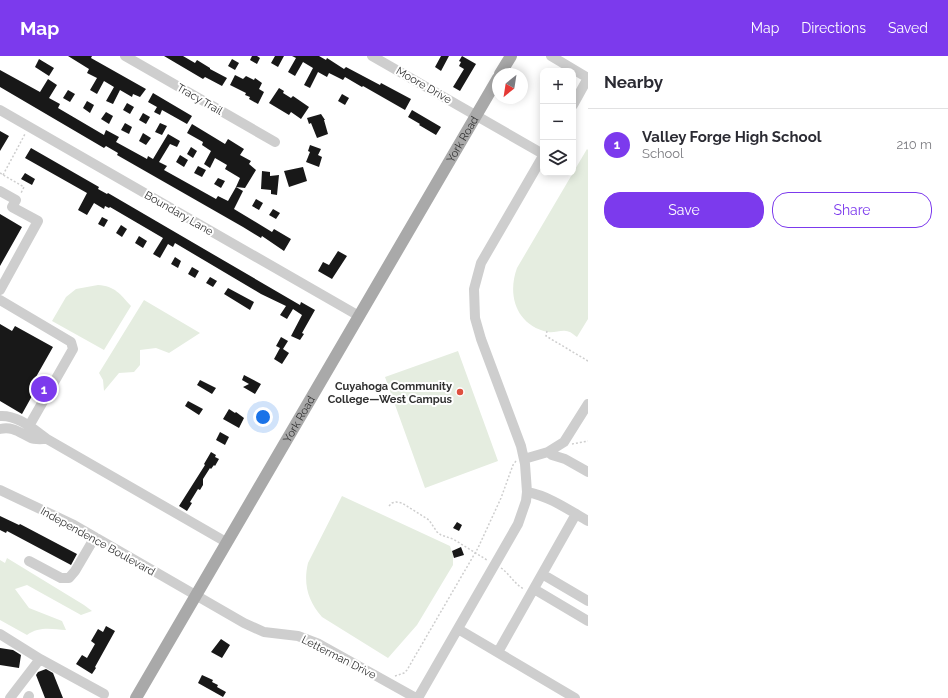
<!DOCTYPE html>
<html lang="en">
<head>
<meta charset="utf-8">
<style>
	:root { --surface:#fff; --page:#f2f2f3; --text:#2b2b33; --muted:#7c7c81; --line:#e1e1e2; --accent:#7c3aed }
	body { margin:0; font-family:Raleway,sans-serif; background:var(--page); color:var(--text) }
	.controls { position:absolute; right:12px; top:12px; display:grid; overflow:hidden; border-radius:8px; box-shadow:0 2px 10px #0003 }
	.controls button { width:36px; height:36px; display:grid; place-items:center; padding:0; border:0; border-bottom:1px solid var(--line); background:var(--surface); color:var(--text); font:20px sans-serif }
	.compass { position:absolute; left:492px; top:12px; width:36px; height:36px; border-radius:50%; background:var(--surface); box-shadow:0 2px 10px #0003; rotate:210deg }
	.you { position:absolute; left:263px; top:361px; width:14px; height:14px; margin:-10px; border:3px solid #fff; border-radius:50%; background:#1a73e8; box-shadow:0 0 0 6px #1a73e833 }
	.badge { display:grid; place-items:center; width:26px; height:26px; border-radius:50%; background:var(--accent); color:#fff; font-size:13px; font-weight:700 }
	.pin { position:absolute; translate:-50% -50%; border:2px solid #fff; box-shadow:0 1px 4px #0006 }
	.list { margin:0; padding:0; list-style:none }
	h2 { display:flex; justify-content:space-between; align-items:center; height:52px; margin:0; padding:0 16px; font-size:17px }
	h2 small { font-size:13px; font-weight:400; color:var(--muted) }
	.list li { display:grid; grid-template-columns:26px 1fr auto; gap:12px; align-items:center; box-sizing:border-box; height:72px; padding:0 16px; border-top:1px solid var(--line) }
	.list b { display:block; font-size:15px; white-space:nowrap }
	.list p { margin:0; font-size:13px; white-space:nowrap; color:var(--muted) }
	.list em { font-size:13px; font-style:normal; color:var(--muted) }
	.actions { display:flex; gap:8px; padding:12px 16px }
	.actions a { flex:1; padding:9px 0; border:1px solid var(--accent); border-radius:16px; text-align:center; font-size:14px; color:var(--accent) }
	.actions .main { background:var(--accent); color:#fff }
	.icon { flex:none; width:22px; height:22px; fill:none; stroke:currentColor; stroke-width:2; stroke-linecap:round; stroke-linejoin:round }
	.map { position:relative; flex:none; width:588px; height:642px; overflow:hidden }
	header { display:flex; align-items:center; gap:24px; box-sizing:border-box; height:56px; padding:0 20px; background:var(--accent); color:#fff }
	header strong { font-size:19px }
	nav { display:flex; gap:22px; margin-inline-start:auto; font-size:14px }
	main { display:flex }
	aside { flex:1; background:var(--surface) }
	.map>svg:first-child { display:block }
	.green { fill:#e5ede0 }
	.building { fill:#181818 }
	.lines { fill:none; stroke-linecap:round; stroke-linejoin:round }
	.path { stroke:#cecece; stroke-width:1.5; stroke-dasharray:2 2; stroke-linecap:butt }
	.minor { stroke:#cecece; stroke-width:10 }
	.major { stroke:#a9a9a9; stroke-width:12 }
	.poi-dot { fill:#de503e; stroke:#fff; stroke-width:1.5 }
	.labels { text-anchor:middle; stroke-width:4; stroke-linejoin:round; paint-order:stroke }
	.street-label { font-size:11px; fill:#313131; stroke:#fff }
	.poi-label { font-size:11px; font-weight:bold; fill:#313131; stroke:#fff; text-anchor:end }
</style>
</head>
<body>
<header>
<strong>Map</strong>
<nav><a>Map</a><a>Directions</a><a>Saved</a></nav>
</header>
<main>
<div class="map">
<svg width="588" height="642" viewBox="0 0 588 642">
	<rect width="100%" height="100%" fill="#fff"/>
	<path class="green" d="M587 93 588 94V263L577 281C574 279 570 275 566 275 561 274 554 277 548 276 516 269 507 239 517 212Z
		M98 229C115 230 120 238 131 250L104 294 52 265 66 241 76 233Z
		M144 244 200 277 169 297 156 292 140 294V309L134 316 119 317 104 335 103 324 99 317Z
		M458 295 498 405 425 432 385 321Z
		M342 440 450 490 453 499V509L417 569 388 602 322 561C308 545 303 528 308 507Z
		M7 502 84 549 92 555 81 559 27 529 15 533 29 552 62 565 66 574C52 573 39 570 27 579L0 564V504L5 507Z"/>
	<path class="building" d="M68 0H92L91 2 146 33 140 41 133 38 132 41 120 34 113 48 106 45 114 31 104 25 97 38 90 34 97 22 87 17 89 13Z
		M164 0H183L195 7 197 4 210 12V13L227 22 222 30 205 21 203 23Z
		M252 0H257L260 2 257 8 250 4Z
		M275 0H284L278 11 271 7Z
		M292 0H319L326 4 327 2 344 13 346 11 380 29 381 27 411 43 405 54 363 30 362 31 345 21 343 24 329 17 327 21 318 16 310 32 304 29 313 12 303 6 295 20 288 16 296 2Z
		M441 0H449L441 15 435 11Z
		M462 0 476 8 460 35 453 31 464 13 459 10 461 6 459 5Z
		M39 3 54 12 49 20 35 11Z
		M232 3 239 7 235 14 228 10Z
		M0 14 40 36 48 23 57 29 49 42 60 48 58 52 104 79 106 74 119 81 116 86 147 103 148 100 153 103 168 78 180 85 177 91 170 88 159 106 167 110 164 114 216 143 218 140 228 145 236 131 243 135 234 153 272 176 274 173 291 183 284 195 262 180 261 182 243 171 117 99 118 97 106 90 104 92 0 31Z
		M235 19 243 23 246 20 254 24 255 22 262 27 259 33 264 36 258 48 249 43 250 41 245 39 246 37 230 29Z
		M279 32 284 35 283 37 291 42 293 40 309 51 301 63 291 56 289 59 269 47Z
		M68 34 75 38 70 46 63 42Z
		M153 37 192 60 187 68 162 54 160 59 154 56 157 51 148 46Z
		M342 38 349 42 345 49 338 45Z
		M87 45 94 49 90 57 83 52Z
		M127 47 134 51 130 58 123 54Z
		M412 54 441 71 436 79 419 69 420 68 408 61Z
		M106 56 113 60 109 68 101 63Z
		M143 57 150 61 146 68 139 64Z
		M321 58 325 64H324L328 78 317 82 311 67 309 68 307 62Z
		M125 67 132 71 129 78 121 74Z
		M160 67 167 70 162 79 155 76Z
		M192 68 225 88 228 83 244 93 240 99 251 105 249 108 256 114 245 132 236 131 240 122 225 113 227 109 215 102 210 112 204 108 211 95 202 89 203 86 187 77Z
		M0 75 9 80 0 95Z
		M143 77 151 82 146 89 139 85Z
		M310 89 321 93 318 99 322 101 319 111 306 106 310 96 308 95Z
		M191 91 197 95 193 102 187 98Z
		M31 92 99 131 98 133 107 138 108 137 300 249 301 246 315 254 302 277 304 278 300 284 291 280 302 259 293 253 287 263 280 259 286 250 261 238 175 187 173 191 168 188 160 202 153 198 163 182 110 151 109 152 105 150 104 153 94 147 87 159 78 154 87 137 25 102Z
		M180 99 188 104 184 111 176 106Z
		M198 110 206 114 202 121 194 117Z
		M303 111 307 125 289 131 284 115Z
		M262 115 270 116V120L279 119 277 139 271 138V134L261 133Z
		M25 117 35 123 32 129 21 123Z
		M218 122 225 125 221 132 214 128Z
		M256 143 263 147 259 154 252 150Z
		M273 153 280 157 276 163 269 159Z
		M0 158 22 171 0 210Z
		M102 161 108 164 104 171 98 168Z
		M121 169 127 173 122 181 116 177Z
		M139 180 147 185 143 192 135 187Z
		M338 195 347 200 332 223 318 215 323 206 329 209Z
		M175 201 181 205 178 212 171 208Z
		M192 211 199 215 195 222 188 218Z
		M210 221 217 225 213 231 206 227Z
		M228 232 254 246 250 254 224 238Z
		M0 268 12 275 15 270 53 291 32 328 37 331 22 358 0 345Z
		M281 281 288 285 283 293 289 297 282 308 274 303 280 292 276 290Z
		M244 319 261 328 255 338 243 331 249 328 242 324Z
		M200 324 216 332 212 338 197 329Z
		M188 345 203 353 199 359 185 350Z
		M229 353 235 357 236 356 244 362 239 372 223 363Z
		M220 376 229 381 225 389 216 384Z
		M211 396 216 399 215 401 219 403 215 410 214 409 211 413 210 412 203 423V429L200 434 198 433 190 446 192 447 187 455 179 450 205 409 204 408Z
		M0 460 19 469 20 468 77 498 71 509 7 475 6 477 0 474Z
		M457 466 462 469 459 475 453 472Z
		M461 491 464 499 454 502 452 495Z
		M106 570 115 575 95 611 96 612 92 618 76 608 82 599 87 602 95 588 91 585 98 573 103 576Z
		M221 583 230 589 222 602 211 596Z
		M0 592 13 594 21 599 19 612 0 609Z
		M46 613 53 617 63 642H45L36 619 38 616Z
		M202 619 213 624 212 626 218 629 217 631 226 636 223 641 198 627Z"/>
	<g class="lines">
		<path class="path" d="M0 117 24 131 21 137
			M3 119 25 78
			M547 275 546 280 588 305
			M572 388 588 385
			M389 450 392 447 396 446 402 447 429 464 437 476 441 479 453 483 487 504
			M501 512C510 518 514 528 524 533
			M395 620 404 617 407 614 478 492 501 442 513 409 516 405"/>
		<path class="minor" d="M125 0 275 86
			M372 0 543 98
			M551 0 588 22
			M573 49 588 22
			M0 54 359 260
			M0 135 16 144 12 151 38 165 0 234
			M0 244 71 286 73 293 29 370
			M0 360C18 359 33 373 47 383
			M0 373C13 370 20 377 31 382 35 384 42 383 47 383L226 486
			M548 396 552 399 565 403 588 416
			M524 403 548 396 564 386 588 348
			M0 434 74 469 244 567 264 576 298 580 319 588 416 642
			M527 436C549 440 569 454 588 465
			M29 505 61 522H69L75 515 95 481
			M542 518 588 545
			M534 533 588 565
			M458 573 575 642
			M0 578 40 603
			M498 596 576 458
			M10 642 40 603 104 638
			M28 642 29 640
			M418 642 518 468 526 445 527 436 525 408 521 390 481 283 475 262 474 233 481 207 543 100"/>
		<g class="major">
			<path d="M500 18 511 0"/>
			<path id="s1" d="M136 642 498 22"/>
		</g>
	</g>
	<circle class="poi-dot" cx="460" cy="336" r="4"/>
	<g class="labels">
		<g class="street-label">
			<text transform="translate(424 29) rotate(30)" y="4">Moore Drive</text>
			<text transform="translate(200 43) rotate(30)" y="4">Tracy Trail</text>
			<text dy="4" stroke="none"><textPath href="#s1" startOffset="647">York Road</textPath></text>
			<text transform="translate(179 157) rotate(30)" y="4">Boundary Lane</text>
			<text dy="4" stroke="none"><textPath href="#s1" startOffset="323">York Road</textPath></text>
			<text transform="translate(98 485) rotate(29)" y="4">Independence Boulevard</text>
			<text transform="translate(339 601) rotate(27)" y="4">Letterman Drive</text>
		</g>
		<g class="poi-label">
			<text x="452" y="334">Cuyahoga Community<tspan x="452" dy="13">College—West Campus</tspan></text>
		</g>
	</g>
</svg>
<div class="controls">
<button>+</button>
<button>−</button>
<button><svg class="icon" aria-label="layers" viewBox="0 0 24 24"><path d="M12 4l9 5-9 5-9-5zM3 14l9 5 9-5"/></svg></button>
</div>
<svg class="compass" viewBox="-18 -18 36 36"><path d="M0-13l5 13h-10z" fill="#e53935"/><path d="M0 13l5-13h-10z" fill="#7c7c81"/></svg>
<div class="you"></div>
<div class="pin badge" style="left:44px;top:333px">1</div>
</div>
<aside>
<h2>Nearby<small></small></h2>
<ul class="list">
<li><span class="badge">1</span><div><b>Valley Forge High School</b><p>School</p></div><em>210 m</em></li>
</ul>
<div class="actions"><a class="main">Save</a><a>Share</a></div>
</aside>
</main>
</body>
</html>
